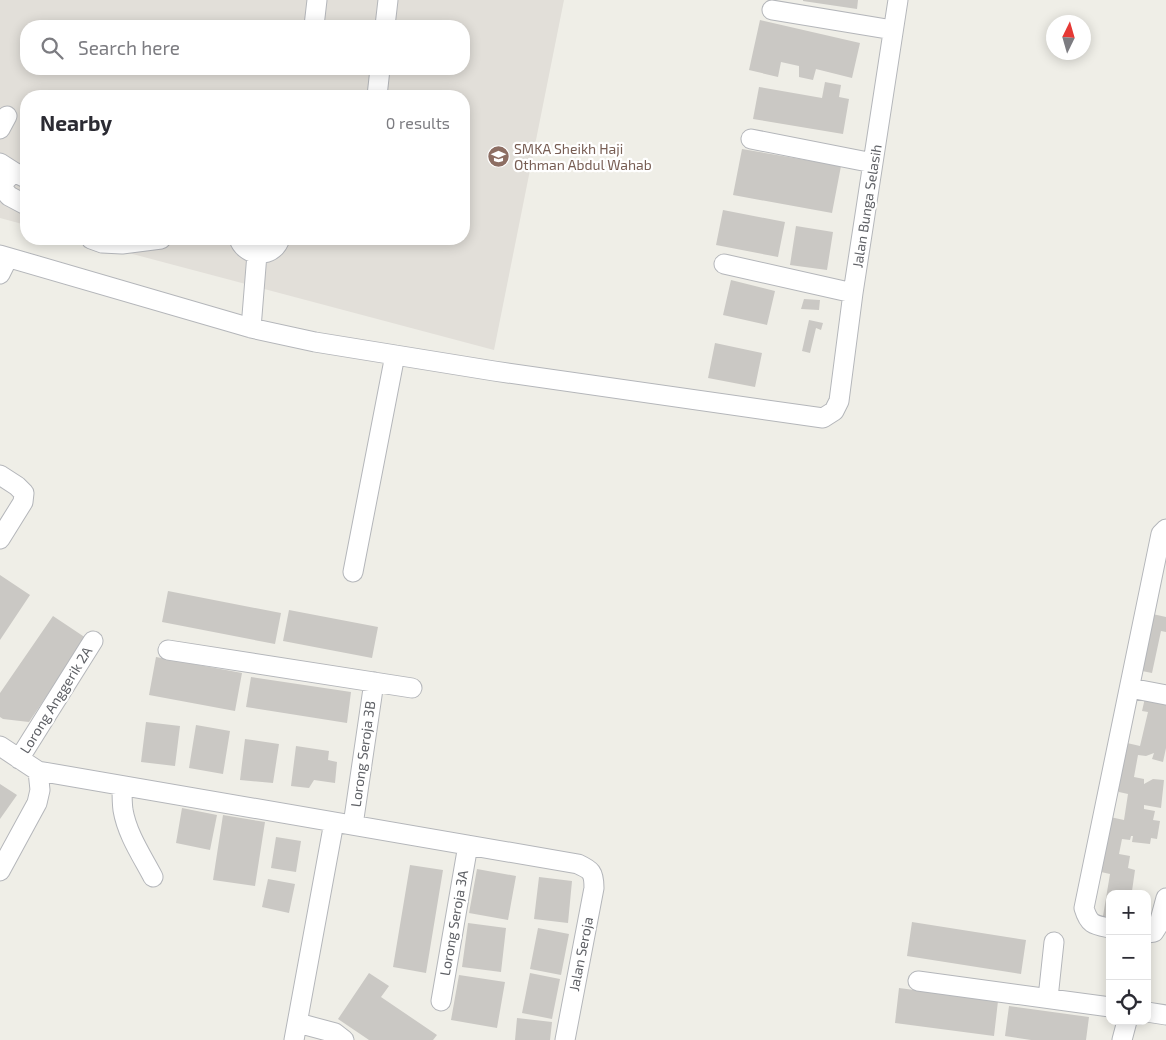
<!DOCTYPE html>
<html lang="en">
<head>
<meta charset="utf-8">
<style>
	:root { --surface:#fff; --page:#f7f7f7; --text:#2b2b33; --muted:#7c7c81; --line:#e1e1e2 }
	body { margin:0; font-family:"Exo 2",sans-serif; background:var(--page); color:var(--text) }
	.controls { position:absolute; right:15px; bottom:15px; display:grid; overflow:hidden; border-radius:10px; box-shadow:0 2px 12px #0003 }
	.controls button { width:45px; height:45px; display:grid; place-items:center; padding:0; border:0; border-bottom:1px solid var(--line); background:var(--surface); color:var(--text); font:25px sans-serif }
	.compass { position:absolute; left:1046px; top:15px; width:45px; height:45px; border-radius:50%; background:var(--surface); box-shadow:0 2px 12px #0003; rotate:5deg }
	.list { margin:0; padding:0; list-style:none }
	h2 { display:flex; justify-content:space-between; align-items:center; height:65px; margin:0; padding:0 20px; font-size:21px }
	h2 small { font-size:16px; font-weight:400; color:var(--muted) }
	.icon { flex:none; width:28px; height:28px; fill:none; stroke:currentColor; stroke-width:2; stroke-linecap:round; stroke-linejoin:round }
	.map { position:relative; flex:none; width:1166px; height:1040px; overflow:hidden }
	.search { position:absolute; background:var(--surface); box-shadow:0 2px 12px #0003; left:20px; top:20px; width:450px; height:55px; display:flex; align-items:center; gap:12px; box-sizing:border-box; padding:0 18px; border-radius:20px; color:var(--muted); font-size:19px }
	.panel { position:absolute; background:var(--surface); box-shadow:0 2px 12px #0003; left:20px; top:90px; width:450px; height:155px; border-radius:20px }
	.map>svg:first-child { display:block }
	.education { fill:#e2dfd9; fill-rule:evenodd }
	.building { fill:#cac8c4 }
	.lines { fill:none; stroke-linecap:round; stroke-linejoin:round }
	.minor-casing { stroke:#b4b6ba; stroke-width:21 }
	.minor { stroke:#fff; stroke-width:19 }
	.labels { text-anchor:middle; stroke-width:4.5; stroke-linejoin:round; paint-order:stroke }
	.education-label { font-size:14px; fill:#785e54; stroke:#fff; text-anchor:start }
	.street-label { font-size:14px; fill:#5f6166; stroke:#fff }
</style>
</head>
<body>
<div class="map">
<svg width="1166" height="1040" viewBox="0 0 1166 1040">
	<rect width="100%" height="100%" fill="#efeee7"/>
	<path class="education" d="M0 0H564L494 350 76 239H464V96H26V225L0 218ZM26 26H464V69H26Z"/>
	<path class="building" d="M803 0H858L857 9 803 1Z
		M760 20 860 43 852 78 816 69 813 80 799 77V66L781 62 778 77 749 70Z
		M825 82 841 85 839 97 849 99 843 134 753 119 759 87 822 98Z
		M742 149 841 166 832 213 733 195Z
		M723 210 785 222 778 257 716 245Z
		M796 226 833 232 827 270 790 265Z
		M731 280 775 291 767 325 723 315Z
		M804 299 820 300 819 310 801 309Z
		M809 320 823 323 821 330 816 328 810 353 802 351Z
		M715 343 762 353 755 387 708 378Z
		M0 575 30 595 0 640Z
		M168 591 281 613 275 644 162 622Z
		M289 610 378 627 372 658 283 641Z
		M1139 611 1166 617V632L1161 631 1152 673 1127 668Z
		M53 616 86 638 29 722 3 719 0 717V693Z
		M156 657 242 673 235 711 149 695Z
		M251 677 351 692 347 723 246 707Z
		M1145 698 1166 703V748L1163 762 1152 759 1154 753 1146 756 1138 755 1134 777 1144 779V784L1153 779 1164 780 1161 808 1144 805V809L1155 811 1153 820 1160 821 1157 839 1151 838 1150 844 1132 842 1133 836H1131L1130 840 1122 839 1119 854 1130 856 1128 868 1135 870 1132 891 1126 890V894H1110V917L1103 916 1110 874 1101 872 1110 817 1124 820 1128 794 1119 792 1117 788 1116 732 1129 735 1127 743 1140 746 1148 712 1142 711Z
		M146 722 180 726 175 766 141 762Z
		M196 725 230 731 223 774 189 768Z
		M245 739 279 744 273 783 240 780Z
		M296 746 329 751 328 760 337 762 335 783 314 780 309 788 291 786Z
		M0 784 17 795 0 819Z
		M182 808 217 815 210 850 176 843Z
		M223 815 265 822 255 886 213 880Z
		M276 837 301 841 296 872 271 868Z
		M410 865 443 870 426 973 393 967Z
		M477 869 516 876 508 920 469 913Z
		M539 877 572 881 568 923 534 919Z
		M268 879 295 884 289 913 262 907Z
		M912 922 1026 940 1021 974 907 956Z
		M468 923 506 928 501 972 462 967Z
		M538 928 569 934 561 975 530 969Z
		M369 973 389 986 381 997 437 1035 433 1040H369L338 1019Z
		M530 973 560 979 552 1019 522 1013Z
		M459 975 505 982 497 1028 451 1020Z
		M899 988 998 1001 994 1036 895 1023Z
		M1009 1006 1089 1017 1086 1040H1031L1005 1036Z
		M517 1018 552 1022 550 1040H515Z"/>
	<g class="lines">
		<defs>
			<path id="minor" d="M772 10 893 30
				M314 26 317 0
				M385 26 388 0
				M377 96 380 69
				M0 129 7 116
				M751 139 873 163
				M0 163 14 172 26 178
				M14 172 4 182V190L9 196 26 205
				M91 239 102 243 122 244 161 239
				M239 239C244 254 265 259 276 246 278 244 279 241 280 239
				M0 255 251 328 315 342 494 371 823 418 834 411 839 401 853 293 898 0
				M724 264 853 293
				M0 274 8 258
				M251 328 257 254
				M0 475 17 486 24 493 23 502 0 539
				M353 572 395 355
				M168 650 412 688
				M1130 688 1166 695
				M0 746 38 771 578 864C591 870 594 872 594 888L565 1040
				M19 759 93 641
				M122 786C122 794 122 803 123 810 127 834 142 856 153 877
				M353 825 374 682
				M0 871 37 803 40 790 38 771
				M1110 928C1094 925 1089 925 1084 908L1161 534 1166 529
				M1147 933 1154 932 1159 924 1166 898
				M918 981 1110 1007
				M1048 998 1054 942
				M441 1001 468 845
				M1147 1012 1166 1015
				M298 1023 335 1033 344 1040
				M294 1040 334 822
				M1122 1040 1127 1021"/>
		</defs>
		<use href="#minor" class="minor-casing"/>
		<use href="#minor" class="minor"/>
	</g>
	<defs>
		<symbol id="school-disc" viewBox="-11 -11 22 22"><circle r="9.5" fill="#8d6e63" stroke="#fff"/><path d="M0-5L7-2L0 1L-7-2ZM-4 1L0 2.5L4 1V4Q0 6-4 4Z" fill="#fff"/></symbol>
	</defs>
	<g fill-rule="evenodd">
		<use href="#school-disc" x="486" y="144" width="25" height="25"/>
	</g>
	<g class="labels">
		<g class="education-label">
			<text x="514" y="154">SMKA Sheikh Haji<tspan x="514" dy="16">Othman Abdul Wahab</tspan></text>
		</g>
		<g class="street-label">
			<text transform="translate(867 206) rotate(-81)" y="5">Jalan Bunga Selasih</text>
			<text transform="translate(56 700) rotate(-58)" y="5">Lorong Anggerik 2A</text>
			<text transform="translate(363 754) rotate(-82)" y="5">Lorong Seroja 3B</text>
			<text transform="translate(454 923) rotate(-80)" y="5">Lorong Seroja 3A</text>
			<text transform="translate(581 954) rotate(-79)" y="5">Jalan Seroja</text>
		</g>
	</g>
</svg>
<div class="controls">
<button>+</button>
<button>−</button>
<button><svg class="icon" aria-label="locate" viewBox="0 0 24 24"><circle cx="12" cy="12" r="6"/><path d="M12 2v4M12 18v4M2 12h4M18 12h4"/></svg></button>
</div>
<svg class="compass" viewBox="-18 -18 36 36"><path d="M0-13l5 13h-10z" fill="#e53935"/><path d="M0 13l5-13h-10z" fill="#7c7c81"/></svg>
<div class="search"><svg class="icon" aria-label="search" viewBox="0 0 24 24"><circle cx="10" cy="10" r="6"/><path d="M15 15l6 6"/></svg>Search here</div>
<section class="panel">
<h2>Nearby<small>0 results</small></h2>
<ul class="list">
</ul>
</section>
</div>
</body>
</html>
